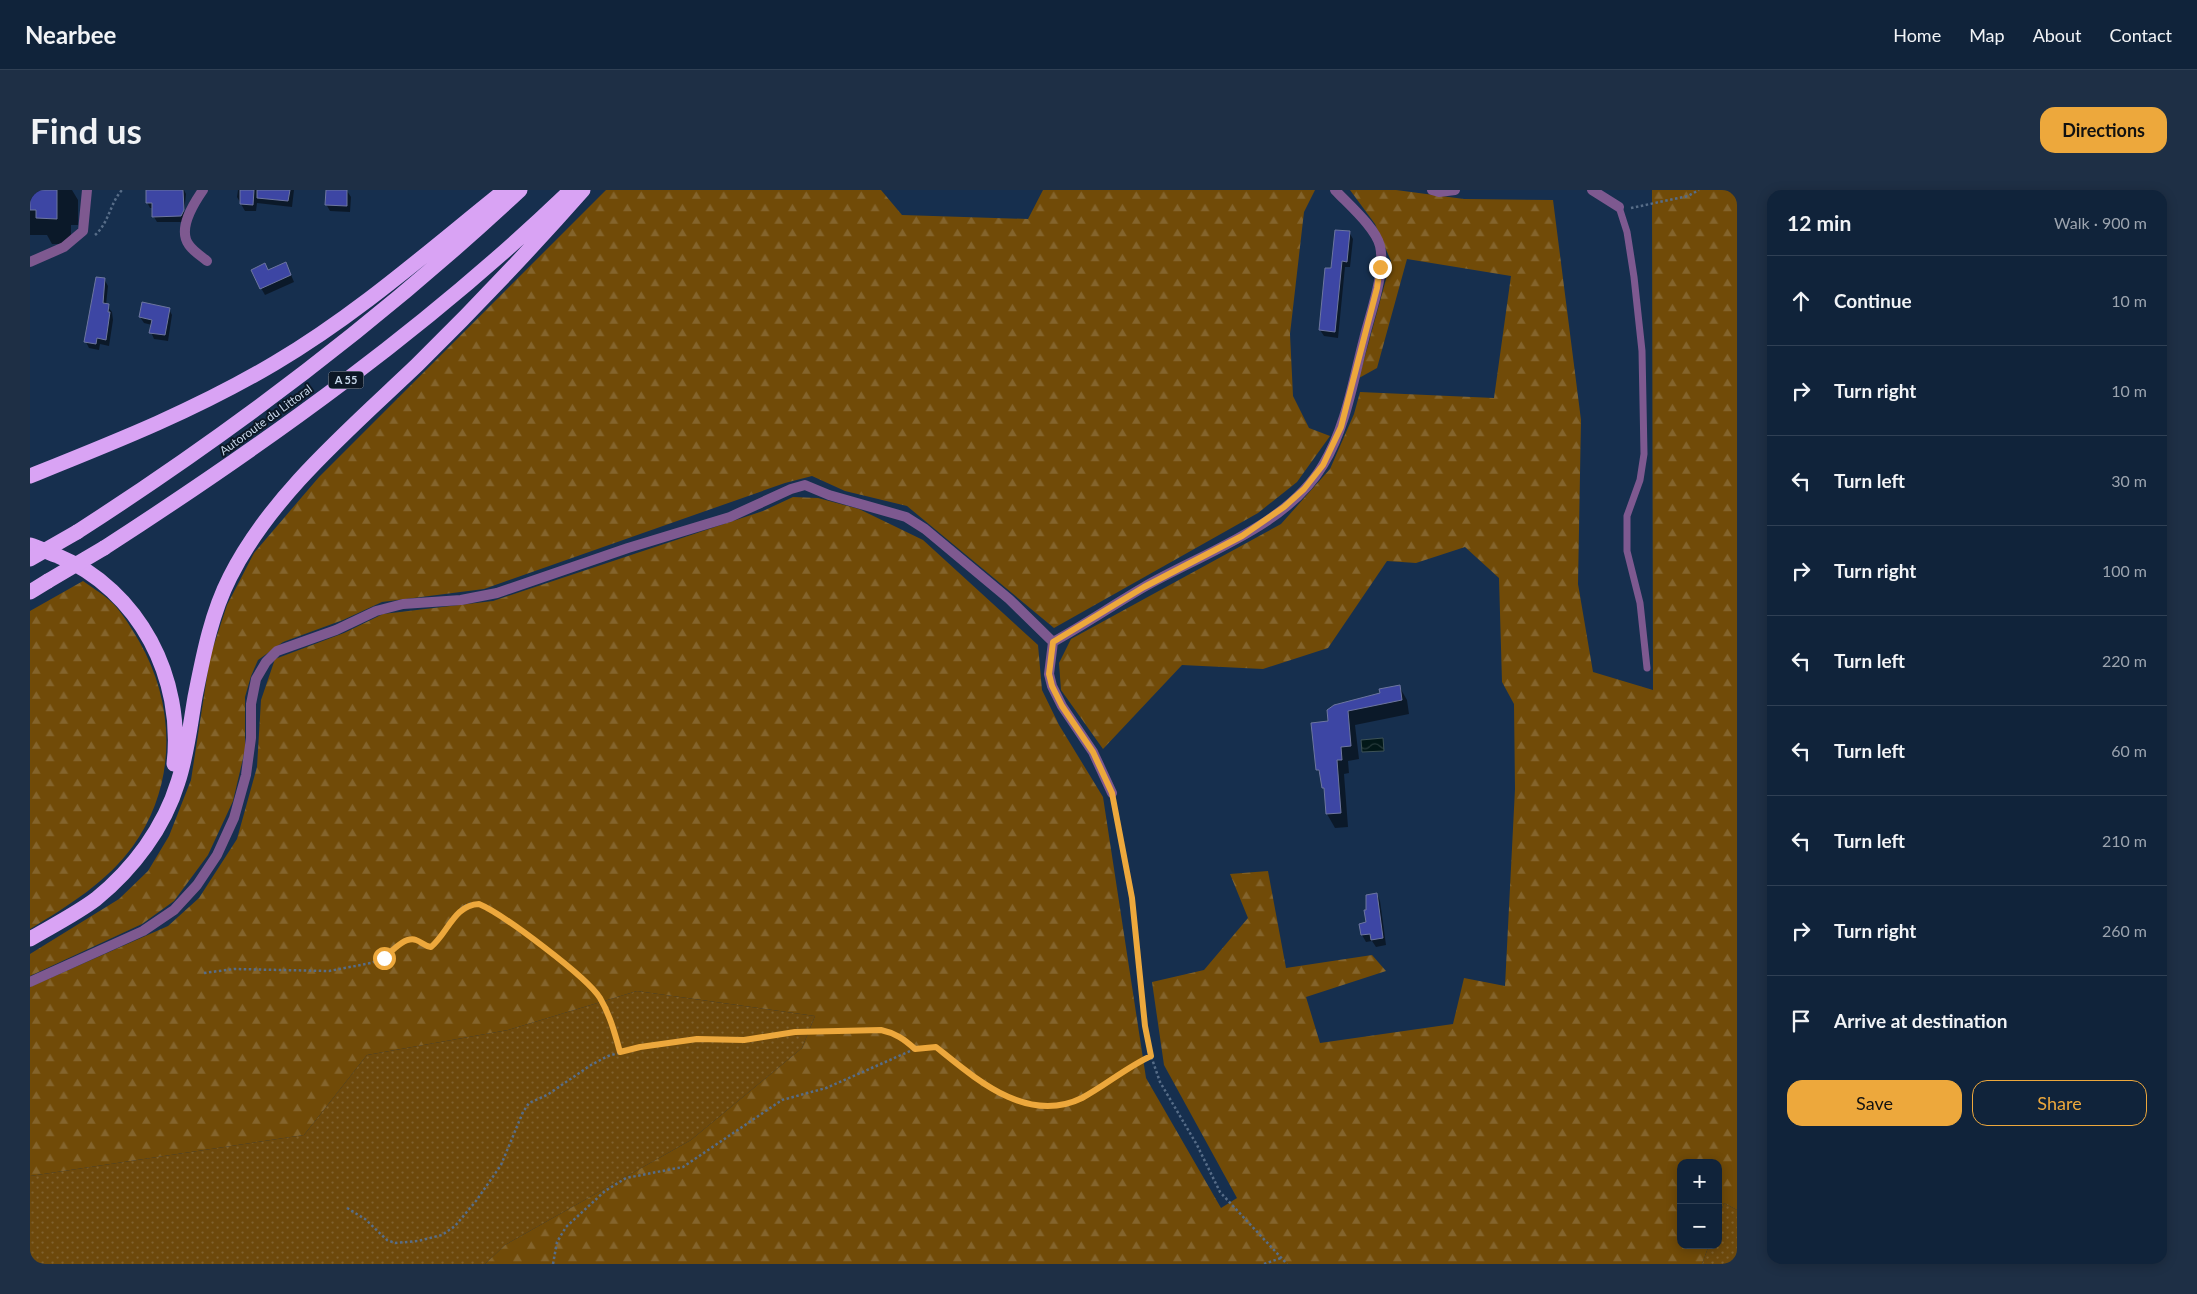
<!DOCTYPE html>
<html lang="en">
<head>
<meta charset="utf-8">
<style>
	:root { --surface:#10233a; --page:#1e2f45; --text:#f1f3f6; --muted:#9ca4af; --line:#304054; --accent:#eda83c }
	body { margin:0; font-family:Lato,sans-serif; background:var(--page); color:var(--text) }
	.controls { position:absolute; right:15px; bottom:15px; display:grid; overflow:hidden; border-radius:10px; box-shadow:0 2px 12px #0003 }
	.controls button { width:45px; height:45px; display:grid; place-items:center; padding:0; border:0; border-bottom:1px solid var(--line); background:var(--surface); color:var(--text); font:25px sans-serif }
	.stop { position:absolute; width:15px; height:15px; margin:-11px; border:4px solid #eda83c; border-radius:50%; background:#fff }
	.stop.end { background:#eda83c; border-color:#fff; box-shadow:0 1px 5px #0008 }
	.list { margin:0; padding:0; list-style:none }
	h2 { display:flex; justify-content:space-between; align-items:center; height:65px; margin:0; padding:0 20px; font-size:21px }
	h2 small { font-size:16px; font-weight:400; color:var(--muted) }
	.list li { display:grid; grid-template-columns:32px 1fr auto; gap:15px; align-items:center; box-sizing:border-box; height:90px; padding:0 20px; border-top:1px solid var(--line) }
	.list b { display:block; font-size:19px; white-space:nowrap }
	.list em { font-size:16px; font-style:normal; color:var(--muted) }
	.actions { display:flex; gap:10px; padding:15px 20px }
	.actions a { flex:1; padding:11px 0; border:1px solid var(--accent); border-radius:15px; text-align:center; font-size:18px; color:var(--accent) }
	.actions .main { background:var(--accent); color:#111 }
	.icon { flex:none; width:28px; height:28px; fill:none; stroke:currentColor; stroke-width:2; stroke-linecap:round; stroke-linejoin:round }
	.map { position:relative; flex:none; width:1707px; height:1074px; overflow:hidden; border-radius:15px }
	header { display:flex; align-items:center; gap:30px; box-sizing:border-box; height:70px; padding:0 25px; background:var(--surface); border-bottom:1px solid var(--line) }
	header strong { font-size:24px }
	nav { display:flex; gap:28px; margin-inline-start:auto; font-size:18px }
	.intro { display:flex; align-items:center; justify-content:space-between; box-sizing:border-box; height:120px; padding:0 30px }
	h1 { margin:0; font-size:35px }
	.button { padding:12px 22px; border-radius:15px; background:var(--accent); color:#111; font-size:18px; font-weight:700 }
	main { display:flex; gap:30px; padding:0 30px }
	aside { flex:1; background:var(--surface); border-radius:15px; box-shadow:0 2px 12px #0003 }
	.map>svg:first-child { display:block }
	.grass { fill:url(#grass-dots) }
	.forest { fill:url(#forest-firs) }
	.water { fill:url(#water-waves); stroke:#3c5156 }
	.shadow { fill:#0007 }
	.building { fill:#3d46a4; stroke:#6d769f }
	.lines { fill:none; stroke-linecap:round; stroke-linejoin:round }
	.path { stroke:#576d88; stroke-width:2.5; stroke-dasharray:2.5 2.5; stroke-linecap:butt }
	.service { stroke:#7e5990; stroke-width:7 }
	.minor { stroke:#7e5990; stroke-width:10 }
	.motorway { stroke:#d9a3f4; stroke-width:15 }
	.motorway-bridge { stroke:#d9a3f4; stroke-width:15 }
	.route { stroke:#eda83c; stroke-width:6 }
	.labels { text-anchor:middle; stroke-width:4; stroke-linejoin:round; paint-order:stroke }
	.shield { fill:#0c1725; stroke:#8e9cae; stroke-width:1 }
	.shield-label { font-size:11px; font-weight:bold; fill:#c5d5e8 }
	.street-label { font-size:12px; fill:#c5d5e8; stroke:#0c1725 }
</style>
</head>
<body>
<header>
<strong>Nearbee</strong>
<nav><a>Home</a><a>Map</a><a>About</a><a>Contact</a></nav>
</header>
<div class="intro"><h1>Find us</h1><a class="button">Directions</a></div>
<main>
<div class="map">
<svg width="1707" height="1074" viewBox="0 0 1707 1074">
	<defs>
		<pattern id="grass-dots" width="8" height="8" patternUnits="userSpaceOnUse" patternTransform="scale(1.25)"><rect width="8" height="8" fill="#6d490c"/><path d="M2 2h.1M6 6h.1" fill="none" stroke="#80622f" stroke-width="1.8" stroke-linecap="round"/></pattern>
		<pattern id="forest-firs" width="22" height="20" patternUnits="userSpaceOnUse" patternTransform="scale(1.25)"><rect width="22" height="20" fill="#714b08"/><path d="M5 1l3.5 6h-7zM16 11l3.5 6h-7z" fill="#84642c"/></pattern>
		<pattern id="water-waves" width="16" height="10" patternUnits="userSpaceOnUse" patternTransform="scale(1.25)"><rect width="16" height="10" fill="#021818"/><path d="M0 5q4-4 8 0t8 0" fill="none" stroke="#25393a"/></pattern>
	</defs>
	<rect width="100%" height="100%" fill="#162f4e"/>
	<path class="grass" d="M607 801 785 826 772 858 661 950 475 1055 455 1074H0V986L274 945 337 865 478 840Z
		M1694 1013 1707 1020V1074H1672L1679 1055H1688V1029Z"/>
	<path class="forest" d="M576 0H851L872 25 998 29 1013 0H1285L1274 22 1260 144 1263 206 1279 238 1300 246 1267 292 1228 323 1024 438 877 316 815 301 782 286 755 293 454 399 352 412 313 430 253 452 228 470 221 486 215 507V560L203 611 178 665 144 711 112 734 0 786V764L89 709 118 681 139 646 161 590 180 467 197 415 224 363 289 287Z
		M1320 0H1366L1434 9 1523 10 1551 230 1548 394 1563 482 1623 500 1622 0H1707V1020L1694 1013 1688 1029V973H1651V1055H1679L1672 1074H455L475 1055 661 950 772 858 785 826 607 801 478 840 337 865 274 945 0 986V797L138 736 169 708 207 649 227 577 231 510 245 469 314 443 353 424 463 411 733 321 763 307 788 308 829 319 893 350 1008 455 1012 500 1029 535 1073 607 1116 888 1191 1018 1207 1008 1134 875 1122 792 1174 780 1218 728 1200 684 1238 681 1256 778 1342 765 1356 781 1276 807 1290 853 1423 834 1434 788 1475 796 1485 599 1484 514 1472 492 1469 388 1435 357 1386 373 1357 371 1298 458 1233 479 1152 475 1073 559 1031 500 1029 473 1041 449 1251 334 1300 279 1324 224 1330 202 1464 208 1481 86 1377 69 1347 178 1329 188 1361 71 1345 34Z
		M53 391C61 397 70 402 78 409 91 420 100 436 109 451 146 515 147 595 103 656 77 692 38 716 0 739V421Z"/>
	<path class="water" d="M1353 548 1354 561 1332 562 1331 550Z"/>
	<path class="shadow" d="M0 0H42L48 10V35H41V54H22L17 45H0Z
		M117 0H154L156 4 153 32H127L124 27 123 18H120L117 12Z
		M208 0H264L262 17 227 13 226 21H215L207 7Z
		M297 0 317 1 321 7 320 22 300 21 296 14Z
		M1319 42 1323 49 1320 77H1315L1308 148 1294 146 1290 140 1302 80Z
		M235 75 238 81 259 80 264 92 235 105 231 98Z
		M74 89 78 96 76 115 82 122 83 130 79 156 70 154 69 160 59 158 56 152Z
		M139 119 142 125 138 151 124 149 121 142 122 135 114 133 110 127Z
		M1369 496 1377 510 1379 524 1325 535 1329 569 1318 571 1319 583 1314 584 1318 637 1305 638 1297 624 1295 601 1288 580 1299 532 1298 520 1352 504Z
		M1347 704 1350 711 1356 755 1346 757 1342 751 1336 752 1332 745 1330 735 1338 733Z"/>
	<path class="building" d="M0 0H27V29L6 28V20H0Z
		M116 0H153L154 20 151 26 122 27V13H116Z
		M210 0H224L223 15 210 14Z
		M227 0H260L258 11 227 8Z
		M296 0H317V16L295 15Z
		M1305 40 1320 41 1317 72 1312 71 1305 142 1289 140 1295 78H1301Z
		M256 72 261 85 230 99 221 80 235 73 238 80Z
		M66 87 75 88 73 113 79 114 78 122H80L76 150 67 148 66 154 54 152Z
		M112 112 140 118 135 145 119 143 122 130 109 127Z
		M1370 495 1372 510 1318 521 1321 556 1311 557 1312 570H1307L1311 623 1296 624 1294 598H1292L1289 580H1286L1281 533 1298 531 1297 520 1304 515 1350 503 1349 499Z
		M1347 703 1353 748 1341 750 1340 744 1331 745 1329 734 1336 732 1334 720H1336V705Z"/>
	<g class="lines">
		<path class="path" d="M1601 18 1658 6 1669 0
			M65 45C79 33 80 13 92 0
			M1084 615 1102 708 1115 836 1121 866 1130 892 1167 955 1190 1002 1257 1074
			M174 783 204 779 299 781 341 773 354 768 378 749 386 750 397 756 401 757C413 747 425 718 439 714 445 713 452 714 457 717 483 732 506 752 528 770 542 781 557 791 568 806 580 821 585 844 590 863
			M317 1018 335 1029 357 1050 365 1053 388 1051 412 1045 425 1036 446 1011 471 975 493 922 499 913 517 905 561 875 578 866 610 857 667 849 713 850 765 842 837 839 863 843 874 849 885 859
			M523 1074 527 1052 536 1037 575 1001 596 988 653 977 752 910 796 898 885 859 906 857C946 889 997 935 1052 908 1076 895 1097 877 1121 866
			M1234 1074 1251 1068"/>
		<path class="service" d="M1589 17 1597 42 1604 87 1612 161 1614 264 1610 290 1597 326V361L1610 413 1617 478"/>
		<path class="minor" d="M173 0C164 13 147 39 159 55 163 61 171 66 177 71
			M1402 0 1409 2 1425 0
			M1562 0 1589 17
			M0 72 34 57 53 41 57 0
			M1023 452 1019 484 1022 496 1032 516 1063 562 1082 603
			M0 792 113 741 144 720 167 695 187 665 204 628 216 585 221 548V514L226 489 236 472 247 461 306 440 346 421 373 414 431 410 467 403 598 358 700 327 761 299 775 295 799 305 876 327 895 339 979 409 1023 452C1054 435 1083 415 1114 397 1173 363 1257 336 1293 275 1316 237 1323 191 1334 149 1340 124 1356 82 1350 56 1346 38 1318 14 1305 0"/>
		<path class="motorway" d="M0 286C85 252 166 220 245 173 328 124 400 60 475 0
			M47 342C204 241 354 127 490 0
			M0 355C10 358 19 363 28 366 110 400 154 489 144 574
			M74 358C238 252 400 136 541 0
			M0 402 18 391
			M0 749C22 736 46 724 66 709 103 679 134 638 148 592 157 565 160 536 165 507 173 467 181 424 200 387 241 305 321 238 387 175 444 119 500 60 553 0"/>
		<path class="motorway-bridge" d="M0 369 47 342
			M18 391 74 358"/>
	</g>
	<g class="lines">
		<path class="route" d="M354 768C362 761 375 746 386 750 392 752 394 756 401 757 418 743 424 715 449 714 473 724 557 787 570 808 580 825 585 844 590 862L610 857 667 849 714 850 765 842 851 840C865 843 874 849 885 859L906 857C946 889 997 935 1052 908 1076 895 1097 877 1121 866L1115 836 1102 708 1082 603 1063 562 1032 516 1022 496 1019 484 1023 452 1114 397 1212 346 1254 317 1274 299 1293 275 1311 237 1347 98 1350 77"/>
	</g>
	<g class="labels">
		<rect class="shield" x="298.5" y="181.5" width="35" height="17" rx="4"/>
		<g class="shield-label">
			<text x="316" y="194">A 55</text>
		</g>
		<g class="street-label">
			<text transform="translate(236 230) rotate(-36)" y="4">Autoroute du Littoral</text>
		</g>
	</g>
</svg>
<div class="controls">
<button>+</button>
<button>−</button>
</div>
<div class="stop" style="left:354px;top:768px"></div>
<div class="stop end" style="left:1350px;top:77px"></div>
</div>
<aside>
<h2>12 min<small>Walk · 900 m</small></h2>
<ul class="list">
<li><svg class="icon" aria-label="ahead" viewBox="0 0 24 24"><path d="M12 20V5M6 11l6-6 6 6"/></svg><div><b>Continue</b></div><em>10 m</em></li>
<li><svg class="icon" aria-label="right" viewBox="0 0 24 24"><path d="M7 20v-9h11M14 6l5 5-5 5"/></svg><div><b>Turn right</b></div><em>10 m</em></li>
<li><svg class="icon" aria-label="left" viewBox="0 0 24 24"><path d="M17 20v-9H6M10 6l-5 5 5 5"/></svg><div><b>Turn left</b></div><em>30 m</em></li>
<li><svg class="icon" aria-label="right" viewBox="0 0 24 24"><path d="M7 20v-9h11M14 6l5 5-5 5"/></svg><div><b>Turn right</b></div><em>100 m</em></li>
<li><svg class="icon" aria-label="left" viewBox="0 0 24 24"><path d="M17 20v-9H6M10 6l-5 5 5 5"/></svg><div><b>Turn left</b></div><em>220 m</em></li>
<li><svg class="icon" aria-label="left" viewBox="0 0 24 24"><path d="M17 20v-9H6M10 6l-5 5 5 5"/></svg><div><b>Turn left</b></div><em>60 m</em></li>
<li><svg class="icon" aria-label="left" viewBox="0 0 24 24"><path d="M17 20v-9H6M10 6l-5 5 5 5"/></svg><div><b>Turn left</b></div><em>210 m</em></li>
<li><svg class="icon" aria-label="right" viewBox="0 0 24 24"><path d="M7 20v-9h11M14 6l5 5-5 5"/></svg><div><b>Turn right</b></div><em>260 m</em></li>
<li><svg class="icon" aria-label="arrive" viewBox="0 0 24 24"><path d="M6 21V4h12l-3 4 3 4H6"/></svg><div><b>Arrive at destination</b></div></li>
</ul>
<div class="actions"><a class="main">Save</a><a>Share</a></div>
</aside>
</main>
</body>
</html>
